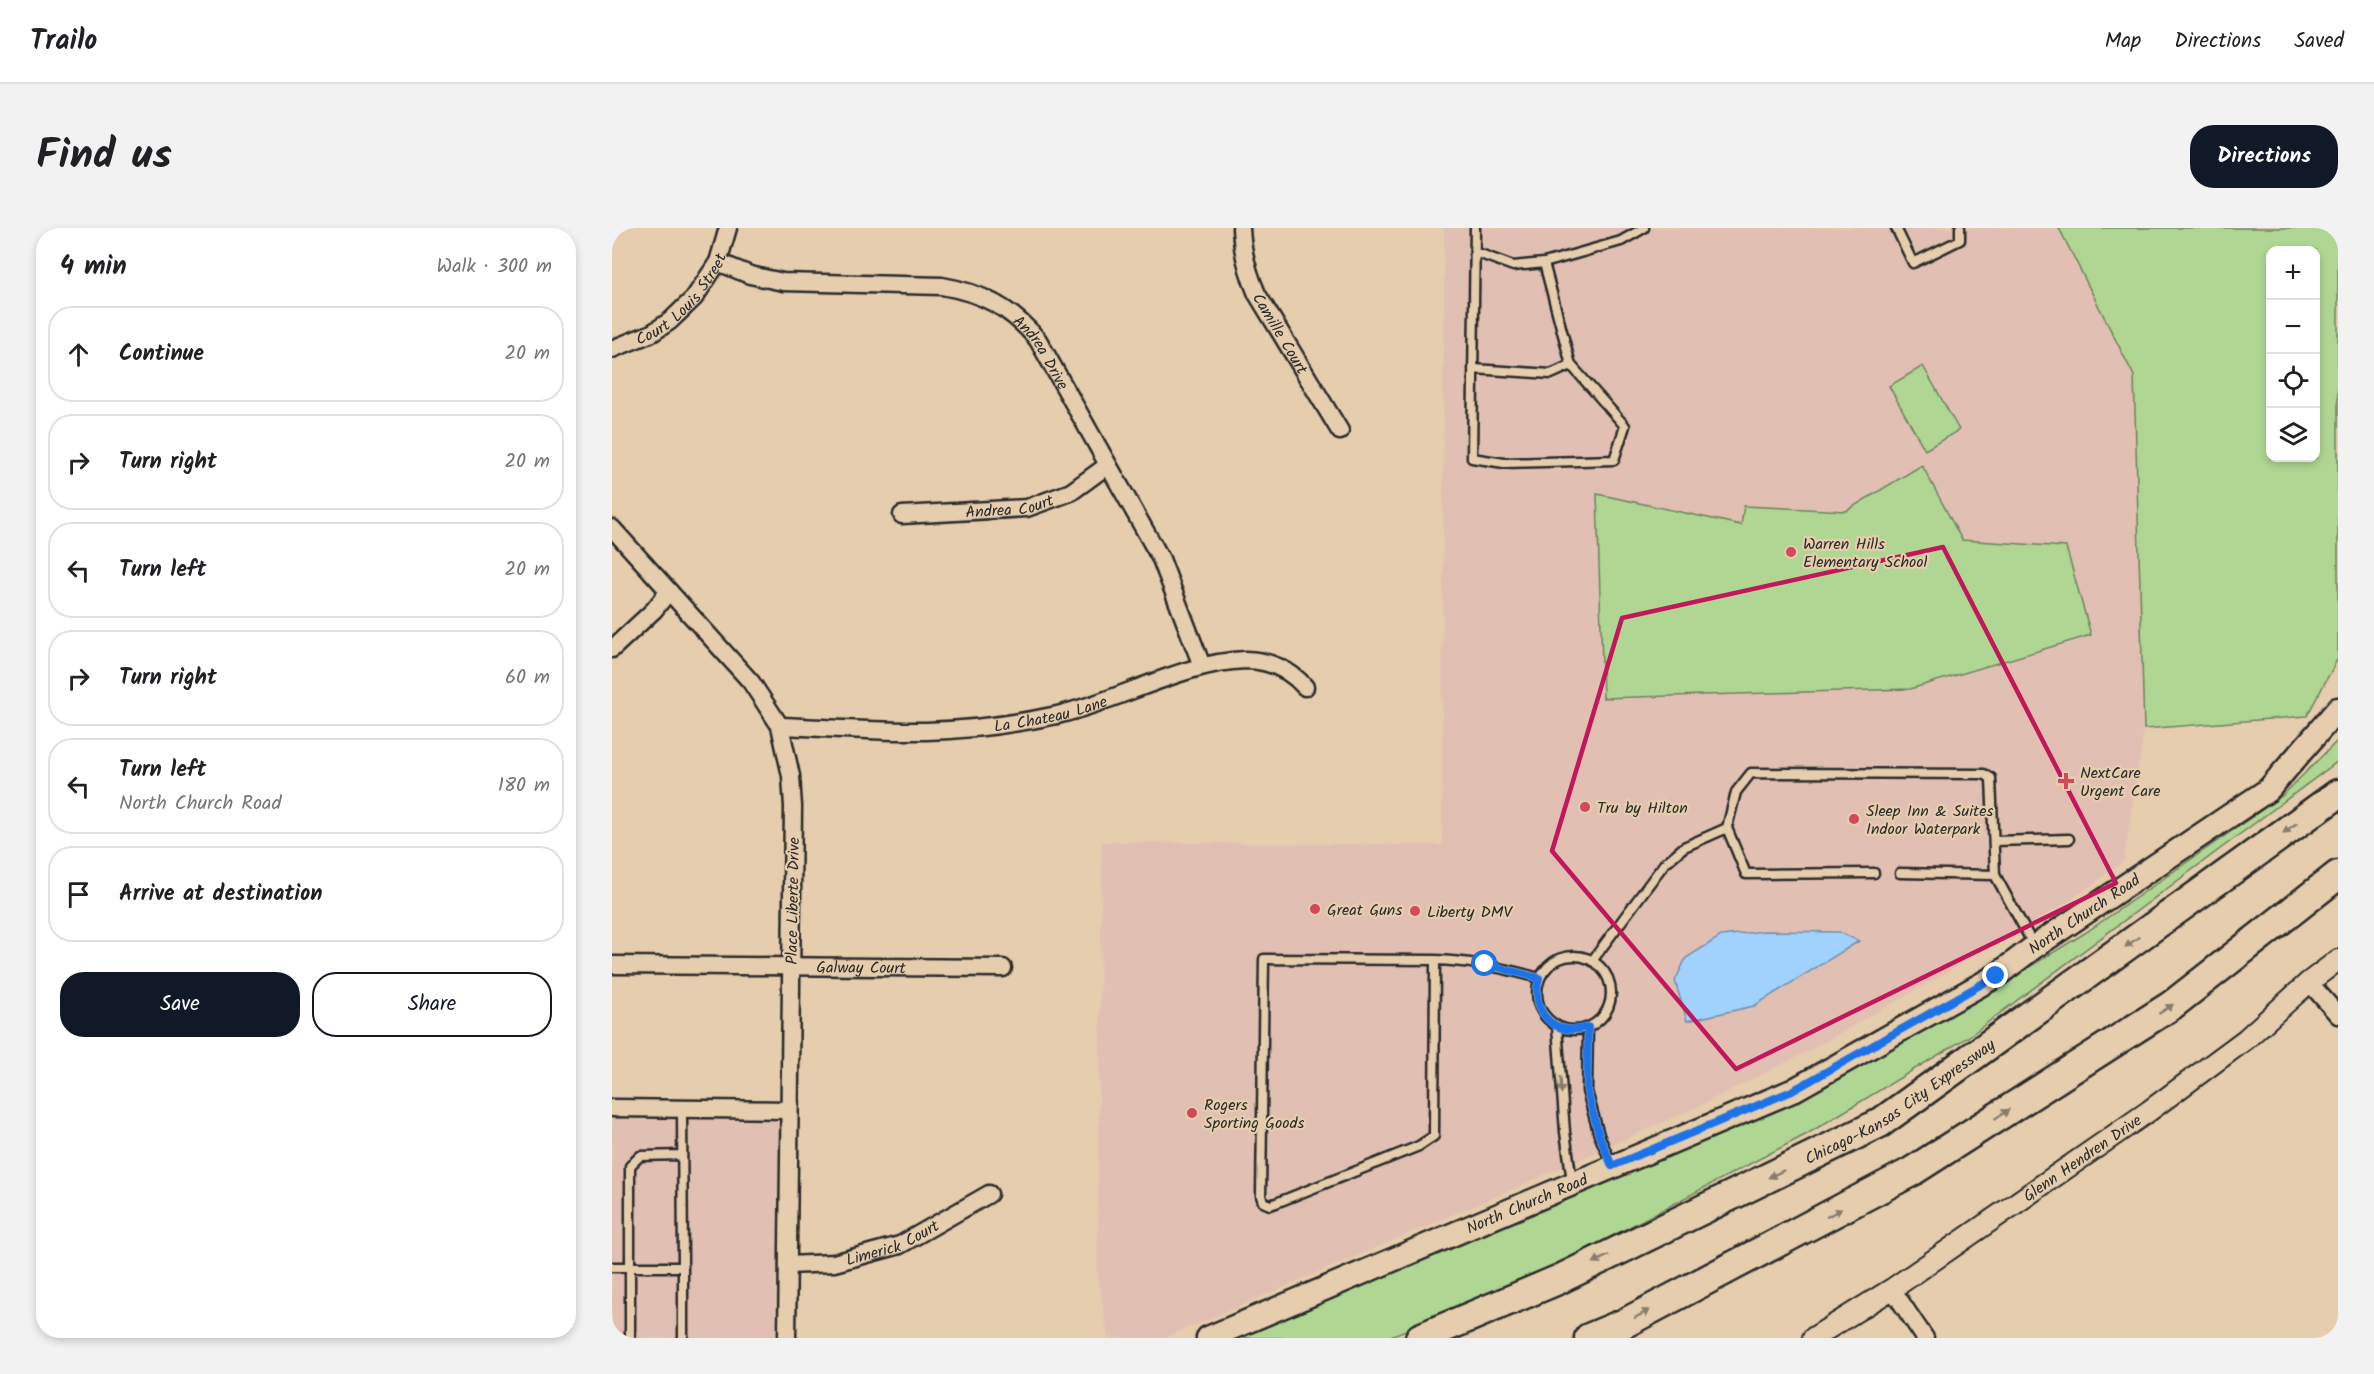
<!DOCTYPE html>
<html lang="en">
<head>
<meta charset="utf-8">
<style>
	:root { --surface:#fff; --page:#f2f2f2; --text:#202124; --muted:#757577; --line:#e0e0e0; --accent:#111827 }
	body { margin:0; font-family:Kalam,sans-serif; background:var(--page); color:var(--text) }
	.controls { position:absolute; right:18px; top:18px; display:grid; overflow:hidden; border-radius:12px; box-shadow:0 3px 9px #0003 }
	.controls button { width:54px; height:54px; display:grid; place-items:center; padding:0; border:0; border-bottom:2px solid var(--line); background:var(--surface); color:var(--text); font:30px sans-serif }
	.stop { position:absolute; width:18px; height:18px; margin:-14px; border:4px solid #1a73e8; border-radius:50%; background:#fff }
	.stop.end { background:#1a73e8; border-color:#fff; box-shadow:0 2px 6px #0008 }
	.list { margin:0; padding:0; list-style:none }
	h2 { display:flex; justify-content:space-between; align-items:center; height:78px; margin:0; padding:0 24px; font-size:26px }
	h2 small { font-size:20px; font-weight:400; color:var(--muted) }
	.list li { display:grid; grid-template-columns:39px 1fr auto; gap:18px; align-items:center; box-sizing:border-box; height:96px; margin:0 12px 12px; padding:0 12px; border:2px solid var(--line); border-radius:24px }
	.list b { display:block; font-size:22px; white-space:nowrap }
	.list p { margin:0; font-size:20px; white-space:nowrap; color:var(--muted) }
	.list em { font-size:20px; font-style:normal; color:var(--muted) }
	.actions { display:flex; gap:12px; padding:18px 24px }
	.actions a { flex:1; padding:14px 0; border:2px solid var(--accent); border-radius:24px; text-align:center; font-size:21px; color:var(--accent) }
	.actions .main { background:var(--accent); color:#fff }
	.icon { flex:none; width:33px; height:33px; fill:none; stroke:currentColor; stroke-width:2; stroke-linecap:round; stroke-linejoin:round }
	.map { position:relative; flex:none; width:1726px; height:1110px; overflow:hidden; border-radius:24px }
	header { display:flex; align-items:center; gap:36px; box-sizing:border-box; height:84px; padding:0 30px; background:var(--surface); border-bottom:2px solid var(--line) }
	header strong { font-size:28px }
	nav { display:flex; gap:33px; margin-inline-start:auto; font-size:21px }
	.intro { display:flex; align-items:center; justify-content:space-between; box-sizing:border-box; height:144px; padding:0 36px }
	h1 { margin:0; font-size:42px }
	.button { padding:15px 27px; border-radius:24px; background:var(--accent); color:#fff; font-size:21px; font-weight:700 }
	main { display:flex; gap:36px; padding:0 36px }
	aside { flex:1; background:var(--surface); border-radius:24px; box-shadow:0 3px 9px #0003 }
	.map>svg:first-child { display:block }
	.built { fill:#e1c0b3 }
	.green { fill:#afd793; stroke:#6d815f; stroke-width:1.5; fill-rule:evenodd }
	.water { fill:#a1d2fe; stroke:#728faa; stroke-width:1.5 }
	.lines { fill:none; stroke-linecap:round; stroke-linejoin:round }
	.service-casing { stroke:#2b2b2b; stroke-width:13 }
	.minor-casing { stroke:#2b2b2b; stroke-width:21 }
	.tertiary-casing { stroke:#2b2b2b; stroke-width:24 }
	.secondary-casing { stroke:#2b2b2b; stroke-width:27 }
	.motorway-casing { stroke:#2b2b2b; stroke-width:33 }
	.service { stroke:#e6cdae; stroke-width:8 }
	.minor { stroke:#e6cdae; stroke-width:16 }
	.tertiary { stroke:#e6cdae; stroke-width:20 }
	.secondary { stroke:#e6cdae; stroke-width:22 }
	.motorway { stroke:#e6cdae; stroke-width:28 }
	.oneway { fill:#887c6c }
	.route { stroke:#1a73e8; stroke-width:8 }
	.marked { fill:none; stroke:#c2185b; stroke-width:4.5; stroke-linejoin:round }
	.poi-dot { fill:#d1495b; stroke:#e6cdae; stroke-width:2 }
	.labels { text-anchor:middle; stroke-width:4.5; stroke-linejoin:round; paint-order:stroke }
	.street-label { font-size:16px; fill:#2b2b2b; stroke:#e6cdae }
	.poi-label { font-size:16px; fill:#2b2b2b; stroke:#e6cdae; text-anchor:start }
</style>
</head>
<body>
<header>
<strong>Trailo</strong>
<nav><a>Map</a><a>Directions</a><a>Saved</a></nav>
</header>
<div class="intro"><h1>Find us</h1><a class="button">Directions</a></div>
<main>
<aside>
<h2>4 min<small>Walk · 300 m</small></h2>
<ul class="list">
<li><svg class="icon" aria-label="ahead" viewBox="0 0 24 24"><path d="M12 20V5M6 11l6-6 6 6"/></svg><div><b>Continue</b></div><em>20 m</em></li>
<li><svg class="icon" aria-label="right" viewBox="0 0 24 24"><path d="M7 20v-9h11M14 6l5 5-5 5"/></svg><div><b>Turn right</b></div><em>20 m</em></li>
<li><svg class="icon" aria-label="left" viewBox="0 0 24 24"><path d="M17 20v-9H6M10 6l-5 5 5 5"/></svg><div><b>Turn left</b></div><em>20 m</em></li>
<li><svg class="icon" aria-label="right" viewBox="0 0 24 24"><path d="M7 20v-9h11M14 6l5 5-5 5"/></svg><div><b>Turn right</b></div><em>60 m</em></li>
<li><svg class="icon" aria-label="left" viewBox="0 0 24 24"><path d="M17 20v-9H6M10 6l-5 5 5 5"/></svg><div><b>Turn left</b><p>North Church Road</p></div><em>180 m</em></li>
<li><svg class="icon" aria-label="arrive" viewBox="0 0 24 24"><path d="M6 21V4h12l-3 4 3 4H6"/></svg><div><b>Arrive at destination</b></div></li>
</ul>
<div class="actions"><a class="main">Save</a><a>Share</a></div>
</aside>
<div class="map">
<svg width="1726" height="1110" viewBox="0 0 1726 1110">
	<rect width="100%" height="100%" fill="#e6cdae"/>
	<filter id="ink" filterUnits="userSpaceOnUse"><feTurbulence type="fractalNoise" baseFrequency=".0167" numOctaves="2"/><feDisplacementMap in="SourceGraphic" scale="12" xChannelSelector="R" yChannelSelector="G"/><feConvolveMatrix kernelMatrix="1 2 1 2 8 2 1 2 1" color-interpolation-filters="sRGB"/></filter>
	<g filter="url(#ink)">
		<path class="built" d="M832 0H1447L1522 148 1532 501 1512 633 1455 675 1197 823 1083 880 883 969 553 1110H496L485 1043 490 614 830 617Z
			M0 869 170 873 164 1110H0Z"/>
		<path class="green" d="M1447 0H1726V430L1695 488 1532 501 1522 148ZM1658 22H1704V230H1658Z
			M1311 138 1347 202 1313 222 1277 158Z
			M1310 237 1350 312 1454 319 1479 407 1298 461 991 470 985 266 1129 297 1132 278 1234 283Z
			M1726 512V533L1356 809 1195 906 914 1053 774 1110H626L1138 894 1331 792 1473 705 1670 568Z"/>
		<path class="water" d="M1152 703 1227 704 1247 713 1142 778 1075 793 1063 753 1074 730 1109 708Z"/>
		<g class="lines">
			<defs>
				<path id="service" d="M1284 0 1301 35 1348 12V0
					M863 24 901 38 932 35 959 137 1013 198 1002 232 892 235 860 230 863 0
					M932 35 1009 13 1032 0
					M861 141 939 146 959 137
					M1115 600 1124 564 1139 545 1372 546 1379 550 1383 647 1422 718
					M1382 613 1457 611
					M1288 645 1383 647
					M925 765a37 37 0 1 1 74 0a37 37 0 1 1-74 0Z
					M823 732 822 908 807 918 664 975 658 977 651 974 649 968 652 731 823 732C860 733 892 740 927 750
					M980 733 1052 636 1072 619 1115 600 1134 646 1262 645
					M945 798 953 904 960 953
					M976 799 975 863 987 907 1000 937
					M0 1039H71L70 881
					M18 1110V938L28 928 70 927
					M71 1110V1039"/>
				<g id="minor">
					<path id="s1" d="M629 0C630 23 636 45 645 66L728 203"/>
					<path id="s2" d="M106 34 138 47 171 54 330 58C371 65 399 80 426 112L549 331 590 438"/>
					<path id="s3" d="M0 121 40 105 58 93 82 70 106 34 116 0"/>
					<path id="s4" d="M290 287 415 280 459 264 496 237"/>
					<path d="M0 300 139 454 168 498 179 548 181 579 175 1110"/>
					<path d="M0 421 42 382 57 363"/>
					<path id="s5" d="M168 498C217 500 266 504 314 503 358 502 403 496 445 487 507 473 572 434 633 432 657 432 678 442 693 459"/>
					<path id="s6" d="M0 737 391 740"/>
					<path d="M1697 754 1726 787"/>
					<path d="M0 880 177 882"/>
					<path id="s7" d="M176 1037 222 1035 288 1017 377 966"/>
					<path d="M1280 1061 1313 1110"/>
				</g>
				<g id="tertiary">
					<path id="s8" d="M1201 1110 1280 1061 1537 883 1634 811 1697 754 1726 732"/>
				</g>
				<g id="secondary">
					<path id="s9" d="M596 1110 1180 863 1384 748 1422 719 1656 562 1726 481"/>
				</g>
				<g id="motorway">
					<path id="s10" d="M808 1110 948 1051 1268 895 1726 566"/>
					<path d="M977 1110 1013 1095 1299 944 1560 777 1726 647"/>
				</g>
			</defs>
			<use href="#service" class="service-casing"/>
			<use href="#minor" class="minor-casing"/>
			<use href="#tertiary" class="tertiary-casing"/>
			<use href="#secondary" class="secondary-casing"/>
			<use href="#motorway" class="motorway-casing"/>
			<use href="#service" class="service"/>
			<use href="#minor" class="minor"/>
			<use href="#tertiary" class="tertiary"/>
			<use href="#secondary" class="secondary"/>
			<use href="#motorway" class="motorway"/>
		</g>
		<defs><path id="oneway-solid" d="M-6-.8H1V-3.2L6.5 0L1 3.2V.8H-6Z" transform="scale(1.5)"/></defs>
		<g class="oneway">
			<use href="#oneway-solid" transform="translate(1678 600) rotate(144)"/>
			<use href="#oneway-solid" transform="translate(1520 714) rotate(144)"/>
			<use href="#oneway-solid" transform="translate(1554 781) rotate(-33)"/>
			<use href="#oneway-solid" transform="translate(949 857) rotate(86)"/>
			<use href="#oneway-solid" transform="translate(1390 886) rotate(-33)"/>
			<use href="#oneway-solid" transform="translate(1164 946) rotate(154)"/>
			<use href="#oneway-solid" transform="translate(1222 985) rotate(-28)"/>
			<use href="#oneway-solid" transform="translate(989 1031) rotate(154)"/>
			<use href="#oneway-solid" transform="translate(1030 1086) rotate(-28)"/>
		</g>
	</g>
	<g class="lines" filter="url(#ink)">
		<path class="route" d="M873 736 927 750C918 784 942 810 976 799L975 863 987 907 1000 938 1180 863 1384 748"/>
	</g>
	<path class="marked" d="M1331 319 1504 655 1124 841 940 623 1010 390Z"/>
	<g class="poi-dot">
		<circle cx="1179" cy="324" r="6"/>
		<path d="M1451 544h6v6h6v6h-6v6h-6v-6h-6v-6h6z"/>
		<circle cx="973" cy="579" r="6"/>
		<circle cx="1242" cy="591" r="6"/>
		<circle cx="703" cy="681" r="6"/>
		<circle cx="803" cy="683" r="6"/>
		<circle cx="580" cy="885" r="6"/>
	</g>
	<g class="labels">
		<g class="street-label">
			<text dy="6" stroke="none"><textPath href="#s3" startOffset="88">Court Louis Street</textPath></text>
			<text dy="6" stroke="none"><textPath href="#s1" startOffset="114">Camille Court</textPath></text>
			<text dy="6" stroke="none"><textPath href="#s2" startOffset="352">Andrea Drive</textPath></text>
			<text dy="6" stroke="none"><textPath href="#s4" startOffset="108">Andrea Court</textPath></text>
			<text dy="6" stroke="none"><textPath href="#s5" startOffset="272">La Chateau Lane</textPath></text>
			<text transform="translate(180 673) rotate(-89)" y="6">Place Liberte Drive</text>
			<text dy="6" stroke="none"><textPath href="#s9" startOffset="976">North Church Road</textPath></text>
			<text dy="6" stroke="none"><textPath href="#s6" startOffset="249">Galway Court</textPath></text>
			<text dy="6" stroke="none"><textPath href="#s10" startOffset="536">Chicago-Kansas City Expressway</textPath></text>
			<text dy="6" stroke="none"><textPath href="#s8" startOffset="324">Glenn Hendren Drive</textPath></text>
			<text dy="6" stroke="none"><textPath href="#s9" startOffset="346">North Church Road</textPath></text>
			<text dy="6" stroke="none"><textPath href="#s7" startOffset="108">Limerick Court</textPath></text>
		</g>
		<g class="poi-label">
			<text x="1191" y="321">Warren Hills<tspan x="1191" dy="18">Elementary School</tspan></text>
			<text x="1468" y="550">NextCare<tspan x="1468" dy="18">Urgent Care</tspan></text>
			<text x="985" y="585">Tru by Hilton</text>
			<text x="1254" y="588">Sleep Inn &amp; Suites<tspan x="1254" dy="18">Indoor Waterpark</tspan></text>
			<text x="715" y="687">Great Guns</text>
			<text x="815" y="689">Liberty DMV</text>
			<text x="592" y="882">Rogers<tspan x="592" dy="18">Sporting Goods</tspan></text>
		</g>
	</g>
</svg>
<div class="controls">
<button>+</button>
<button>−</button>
<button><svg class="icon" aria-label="locate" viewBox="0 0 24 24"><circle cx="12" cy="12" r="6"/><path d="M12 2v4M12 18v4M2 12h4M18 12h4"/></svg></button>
<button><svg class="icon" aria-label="layers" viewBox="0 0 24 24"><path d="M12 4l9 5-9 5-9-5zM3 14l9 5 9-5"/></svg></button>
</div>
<div class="stop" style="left:873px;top:736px"></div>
<div class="stop end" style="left:1384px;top:748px"></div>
</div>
</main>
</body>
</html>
